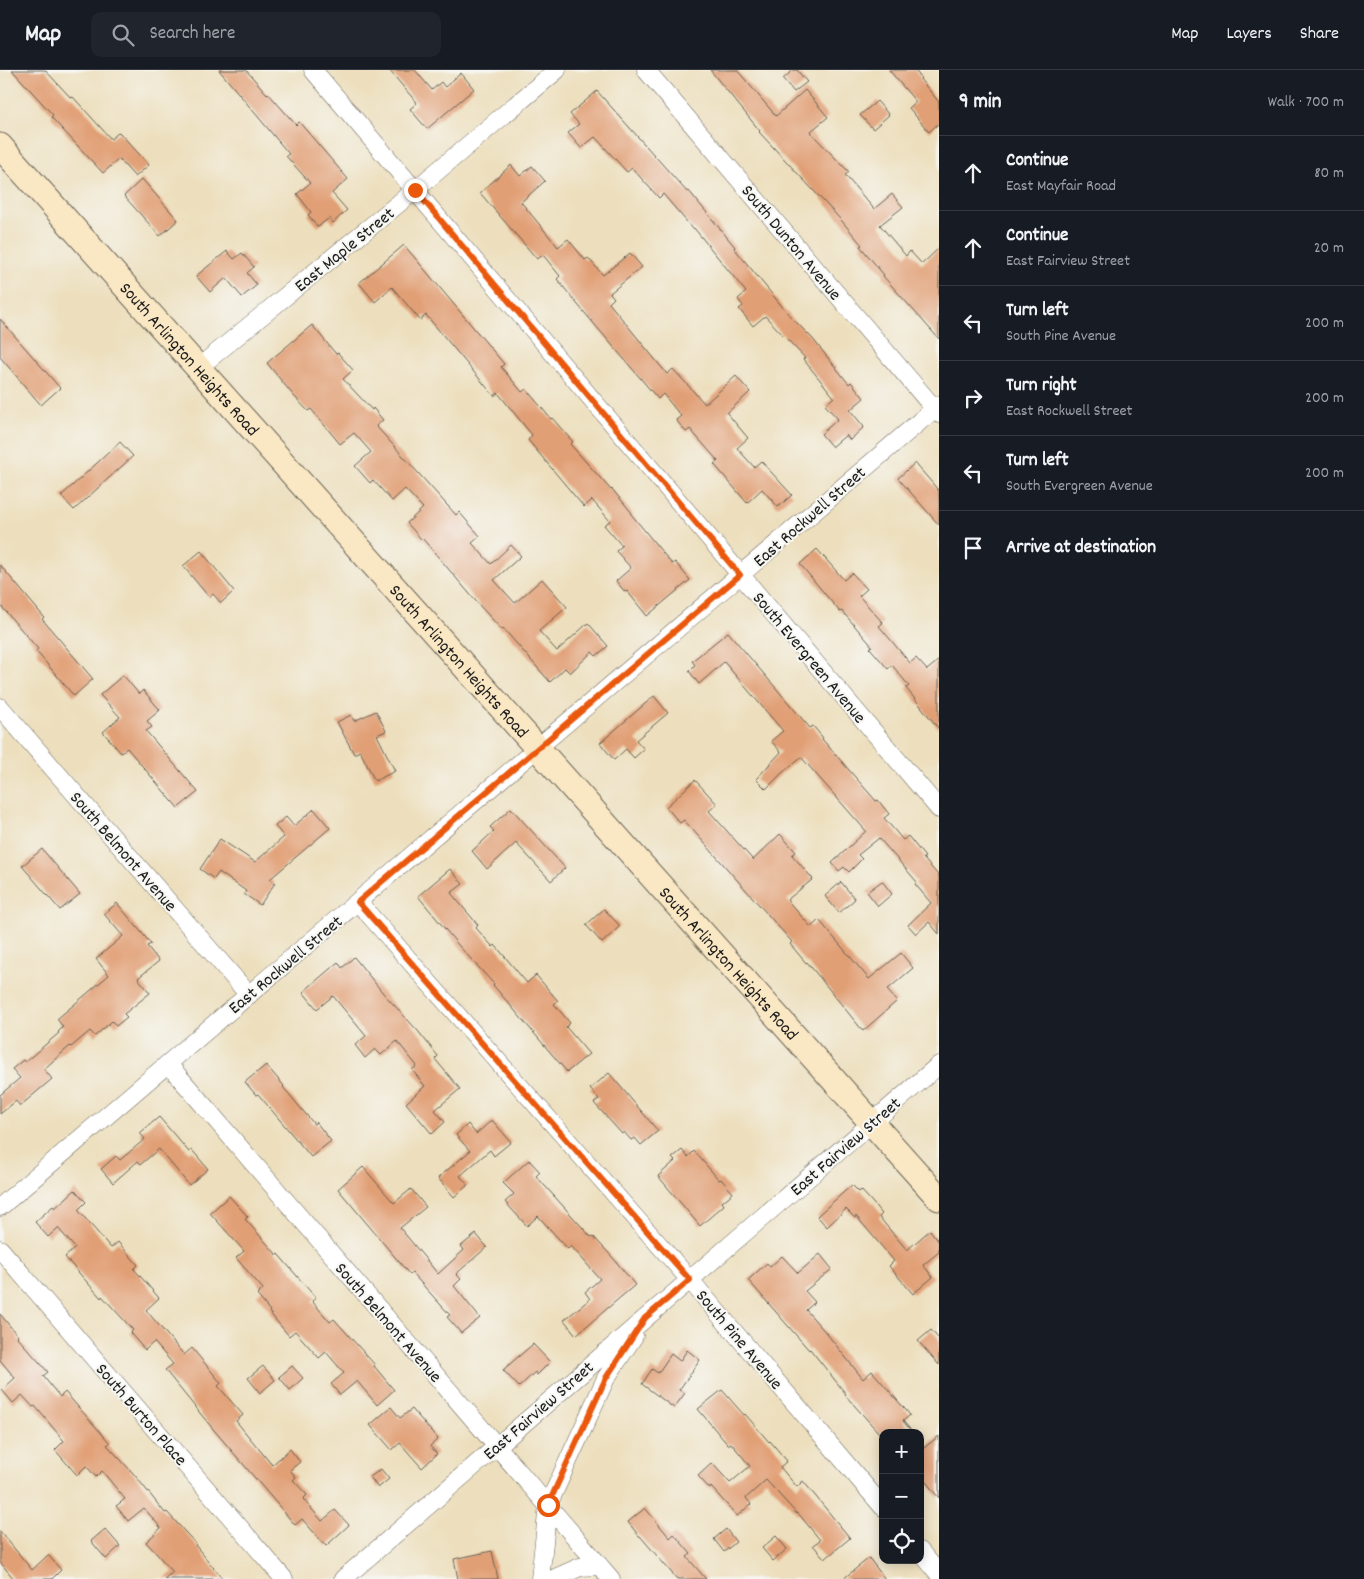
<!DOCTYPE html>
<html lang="en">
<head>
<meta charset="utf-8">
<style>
	:root { --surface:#171b24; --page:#20242c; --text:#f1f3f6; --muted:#9ea1a6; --line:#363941 }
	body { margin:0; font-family:Dekko,sans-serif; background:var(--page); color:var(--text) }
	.controls { position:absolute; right:15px; bottom:15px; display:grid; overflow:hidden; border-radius:10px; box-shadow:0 2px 12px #0003 }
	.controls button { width:45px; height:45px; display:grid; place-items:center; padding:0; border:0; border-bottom:1px solid var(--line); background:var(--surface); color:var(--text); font:25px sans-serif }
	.stop { position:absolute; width:15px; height:15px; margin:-11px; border:4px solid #ea580c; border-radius:50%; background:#fff }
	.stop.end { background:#ea580c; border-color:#fff; box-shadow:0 1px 5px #0008 }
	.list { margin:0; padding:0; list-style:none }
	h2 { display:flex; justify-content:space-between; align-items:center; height:65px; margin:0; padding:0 20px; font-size:21px }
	h2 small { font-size:16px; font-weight:400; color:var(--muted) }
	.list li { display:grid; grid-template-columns:32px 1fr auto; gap:15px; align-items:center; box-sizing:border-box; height:75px; padding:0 20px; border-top:1px solid var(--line) }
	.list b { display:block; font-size:19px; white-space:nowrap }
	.list p { margin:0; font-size:16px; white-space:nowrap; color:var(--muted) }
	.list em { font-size:16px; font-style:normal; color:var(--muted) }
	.icon { flex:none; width:28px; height:28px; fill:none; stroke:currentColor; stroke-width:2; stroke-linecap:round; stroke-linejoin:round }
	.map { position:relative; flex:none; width:939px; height:1509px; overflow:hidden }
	header { display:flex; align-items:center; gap:30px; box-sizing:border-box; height:70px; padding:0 25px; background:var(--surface); border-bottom:1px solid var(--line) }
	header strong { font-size:24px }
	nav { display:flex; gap:28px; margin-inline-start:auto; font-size:18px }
	.search { width:350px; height:45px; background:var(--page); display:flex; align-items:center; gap:12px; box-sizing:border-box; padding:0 18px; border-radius:10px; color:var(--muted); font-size:19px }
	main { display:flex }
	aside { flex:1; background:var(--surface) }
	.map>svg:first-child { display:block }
	.building { fill:#e19f74 }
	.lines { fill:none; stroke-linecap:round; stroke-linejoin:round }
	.minor-casing { stroke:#656054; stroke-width:19 }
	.secondary-casing { stroke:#656054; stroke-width:27 }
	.minor { stroke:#fff; stroke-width:18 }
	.secondary { stroke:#fae7c3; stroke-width:25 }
	.route { stroke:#ea580c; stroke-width:6 }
	.labels { text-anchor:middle; stroke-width:4; stroke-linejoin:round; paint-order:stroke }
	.street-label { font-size:18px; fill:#1c1c1c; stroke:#f6f6f2 }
</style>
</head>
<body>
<header>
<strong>Map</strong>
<div class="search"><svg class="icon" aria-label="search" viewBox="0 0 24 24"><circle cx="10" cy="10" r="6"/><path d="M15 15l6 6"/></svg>Search here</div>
<nav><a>Map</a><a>Layers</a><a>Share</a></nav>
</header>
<main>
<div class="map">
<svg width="939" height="1509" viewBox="0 0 939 1509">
	<rect width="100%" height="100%" fill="#f6f6f2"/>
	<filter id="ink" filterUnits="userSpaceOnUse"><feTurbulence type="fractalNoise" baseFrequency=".02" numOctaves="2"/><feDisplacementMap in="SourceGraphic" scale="10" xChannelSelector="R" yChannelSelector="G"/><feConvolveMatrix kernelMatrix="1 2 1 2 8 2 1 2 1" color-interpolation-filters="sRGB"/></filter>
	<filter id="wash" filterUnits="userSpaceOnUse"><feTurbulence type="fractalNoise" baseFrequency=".0096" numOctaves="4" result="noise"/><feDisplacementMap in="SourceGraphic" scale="20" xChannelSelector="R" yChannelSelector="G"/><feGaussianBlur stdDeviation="1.12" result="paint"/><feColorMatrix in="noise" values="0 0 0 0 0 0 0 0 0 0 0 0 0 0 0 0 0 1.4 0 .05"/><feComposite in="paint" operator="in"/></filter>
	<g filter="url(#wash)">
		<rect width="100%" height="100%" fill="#eddfbd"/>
		<g id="blocks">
			<path class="building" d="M12 0H45L71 28 73 27 111 69 119 62 149 95 135 107 119 89 103 103 51 47 53 45Z
				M219 0H246L267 24 268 23 296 55 299 52 348 109 332 123 347 140 333 153 329 148 318 157 308 145 311 142 297 124 310 113 286 86 289 84Z
				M389 0H415L432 20 441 12 445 17 461 3 474 19 427 59 410 39 417 33Z
				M710 0H737L776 46 805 20 828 47 810 62 849 102 845 105 874 139 892 124 903 137 880 155 906 186 910 181 922 194 939 178V269L883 206 884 205 860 176 862 175 841 150 759 62 760 61Z
				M793 0H797L807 12 794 22 783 9Z
				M889 0H915L921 8 920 9 939 32V53L929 62 909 38 916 32Z
				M597 21 687 122 689 121 735 177 734 178 757 206 790 246 812 268 849 314 851 312 864 328 850 340 864 357 850 370 846 365 832 377 821 364 838 349 825 335 834 327 803 289 805 288 765 246 753 256 739 239 743 236 738 229 746 222 694 158 693 159 663 124 659 128 632 98 627 102 595 67 581 78 568 63 579 54 570 44Z
				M877 31 889 45 873 59 860 45Z
				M511 95 520 106 532 96 545 111 521 132 558 177 568 169 585 190 588 188 603 205 630 183 642 197 610 223 614 228 609 233 667 304 673 299 705 334 736 306 750 322 727 343 748 368 737 378 754 397 761 391 792 425 778 437 762 419 747 433 714 394 718 391 690 359 686 362 676 350 681 346 663 324 658 329 578 235 557 209 560 206 543 185 537 189 480 123Z
				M142 109 178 150 160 166 124 126Z
				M404 175 504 294 501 297 522 322 526 319 551 349 552 348 573 372 570 374 611 420 612 419 632 443 631 444 672 494 675 492 690 510 647 546 627 521 625 522 616 511 631 498 616 481 622 476 604 455 610 451 592 430 584 437 573 424 528 370 532 365 498 323 494 326 426 245 420 250 392 217 375 232 359 213Z
				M227 181 234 189 242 183 254 197 247 203 257 215 242 227 226 208 210 222 196 206Z
				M0 249 60 318 41 335 0 287Z
				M312 255 336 284 338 283 353 300 343 309 372 340 373 338 383 350 376 356 456 445 459 442 480 466 472 473 491 494 511 475 521 486 494 510 515 533 542 509 567 537 539 561 557 581 588 553 608 576 596 586 592 582 570 603 565 598 550 612 503 558 502 560 480 536 422 468 421 469 407 453 423 438 405 419 392 431 373 410 370 413 355 396 371 382 354 363 340 374 311 339 308 341 293 325 267 293Z
				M120 372 133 386 74 440 61 426Z
				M915 393 939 421V455L898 408Z
				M817 479 844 510 852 503 867 519 859 526 883 553 879 556 910 593 916 588 927 600 939 590V659L906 618 909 616 892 595 888 599 870 578 872 576 842 541 840 542 800 494Z
				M201 481 234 521 221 533 213 524 209 527 183 496Z
				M0 495 44 547 42 549 93 609 74 626 36 581 38 579 0 535Z
				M728 562 810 658 813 656 823 668 822 669 876 731 878 730 889 744 884 748 903 770 908 766 925 787 923 788 939 806V864L929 852 916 864 908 855 931 833 915 814 917 812 879 768 858 785 862 789 849 802 844 797 839 801 832 793 866 761 801 687 782 703 766 719 756 709 781 682 771 671 783 661 724 592 699 614 689 601 695 595 692 591Z
				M123 605 139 624 143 620 160 640 147 651 152 657 146 661 198 722 178 738 127 678 121 683 103 662 120 647 100 625Z
				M654 626 668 643 636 670 644 679 634 688 626 679 614 690 600 673Z
				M376 641 386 661 377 665 395 701 375 711 360 681 354 684 337 652 351 645 354 651Z
				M695 710 717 734 709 741 753 790 780 764 796 782 792 785 813 809 787 830 811 857 819 850 869 909 901 883 913 898 887 920 897 931 863 961 807 892 806 893 790 874 792 872 684 750 680 753 666 737Z
				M511 738 565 798 551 811 516 773 487 799 472 781 494 761 490 757Z
				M314 739 330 758 270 809 275 813 260 835 244 824 246 821 219 802 214 809 200 799 220 769 255 792 284 767 275 756 286 747 294 756Z
				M42 779 80 824 60 840 22 796Z
				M450 799 463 814 451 823 478 855 476 858 493 877 495 875 527 913 536 905 558 931 554 934 570 953 566 957 589 984 567 1002 493 915 494 914 459 876 418 826Z
				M882 811 892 824 878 836 867 822Z
				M841 812 855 829 839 843 825 826Z
				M117 833 151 874 147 876 159 891 138 908 150 923 124 944 127 947 116 956 112 951 95 966 90 961 71 977 70 976 44 999 52 1009 20 1036 16 1031 0 1044V1025L20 1008 12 999 23 990 25 992 59 963 58 962 63 957 57 949 109 905 96 889 123 866 104 844Z
				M604 839 620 856 602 873 586 855Z
				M354 887 383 923 418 961 438 986 435 989 460 1019 435 1040 445 1052 432 1064 406 1033 425 1016 412 1000 417 996 397 971 381 985 375 979 365 988 355 975 366 966 333 926 317 939 303 922 338 892 342 898Z
				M266 995 284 1016 283 1017 314 1054 316 1052 331 1071 311 1087 258 1024 256 1025 245 1012Z
				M609 1003 658 1061 641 1075 635 1068 631 1070 624 1062 622 1064 594 1033 599 1029 590 1019Z
				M159 1047 189 1082 192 1080 208 1099 189 1115 159 1079 141 1094 138 1091 113 1113 101 1099 116 1086 120 1090 145 1069 140 1063Z
				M492 1050 511 1072 494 1086 490 1080 460 1106 468 1115 454 1127 438 1108 470 1081 456 1065 468 1054 476 1064Z
				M682 1080 688 1087 694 1081 719 1110 721 1109 733 1123 722 1132 724 1135 700 1156 658 1106 675 1091 672 1088Z
				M529 1090 540 1102 536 1106 591 1167 593 1166 614 1189 635 1215 576 1265 564 1250 590 1229 585 1222 600 1209 571 1176 568 1179 538 1146 527 1156 505 1132 514 1124 503 1113Z
				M363 1097 394 1133 411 1119 426 1137 400 1158 438 1204 464 1180 461 1176 476 1164 487 1177 456 1204 461 1209 454 1216 480 1248 461 1263 447 1247 450 1245 412 1203 410 1205 338 1119Z
				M852 1115 859 1122 861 1120 872 1132 882 1144 879 1147 907 1180 930 1160 939 1172V1182L923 1195 933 1207 913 1224 889 1196 894 1191 856 1146 855 1148 846 1139 827 1157 817 1146Z
				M75 1120 86 1132 78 1140 111 1178 118 1172 138 1195 134 1199 159 1228 146 1240 184 1285 192 1278 221 1313 218 1316 243 1345 236 1351 272 1395 290 1379 300 1392 290 1400 296 1407 293 1410 307 1425 303 1429 322 1451 335 1440 349 1455 326 1476 302 1449 295 1455 208 1353 165 1300 173 1294 154 1272 145 1280 130 1263 133 1260 102 1226 101 1228 65 1187 75 1178 58 1158 48 1167 35 1152 53 1136 55 1138Z
				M229 1126 248 1147 245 1149 277 1185 278 1184 316 1228 312 1231 330 1252 334 1249 375 1295 374 1296 394 1320 377 1335 357 1311 340 1325 331 1314 344 1303 326 1282 319 1288 295 1261 289 1266 269 1242 270 1241 257 1225 263 1219 236 1188 244 1181 210 1143Z
				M820 1184 832 1199 805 1221 815 1232 806 1240 827 1264 863 1309 872 1301 910 1345 903 1351 913 1363H879L845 1325 846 1324 810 1279 809 1280 748 1210 767 1193 770 1197 782 1186 798 1203Z
				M0 1244 18 1266 17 1267 48 1302 43 1306 60 1327 65 1322 110 1373 107 1375 133 1403 165 1443 167 1442 196 1474 195 1475 223 1509H164L173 1502 146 1472 161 1458 144 1438 128 1451 116 1436 125 1429 102 1401 96 1407 86 1396 77 1405 55 1380 64 1371 35 1336 33 1337 22 1325 13 1333 2 1320 15 1308 0 1290Z
				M931 1260 939 1269V1295L918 1271Z
				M533 1274 550 1292 537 1305 535 1302 519 1317 503 1300Z
				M687 1280 700 1290 679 1320 685 1323 674 1338 642 1314 652 1299 658 1303 671 1284 680 1291Z
				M263 1296 275 1310 260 1323 248 1308Z
				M292 1296 303 1308 290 1320 279 1307Z
				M722 1320 744 1345 745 1344 769 1372 770 1371 787 1391 780 1397 797 1417 803 1411 850 1468 825 1489 813 1475 820 1470 798 1443 797 1444 766 1410 746 1428 751 1434 737 1446 711 1417 710 1419 698 1406 712 1393 730 1413 750 1396 731 1373 728 1375 698 1339Z
				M391 1337 400 1348 412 1339 438 1369 430 1376 437 1384 422 1398 400 1373 392 1380 370 1355Z
				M939 1366V1428L926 1412 920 1417V1381Z
				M381 1399 389 1409 378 1418 370 1407Z
				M645 1438 670 1468 674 1464 691 1484 687 1487 706 1509H677L640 1466H639L628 1452Z
				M105 1459 120 1476 106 1489 91 1471Z
				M726 1459 736 1472 724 1482 714 1469Z
				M0 1461 32 1500 48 1485 61 1500 52 1509H14L0 1492Z
				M776 1466 787 1479 773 1491 762 1478Z
				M492 1481 498 1509H458L454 1489Z
				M869 1488 885 1509H843Z"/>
		</g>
	</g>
	<g filter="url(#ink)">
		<use href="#blocks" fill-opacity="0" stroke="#656054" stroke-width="1"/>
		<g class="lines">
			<defs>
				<path id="minor" d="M313 0 939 739
					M646 0 939 344
					M198 298 415 120 557 0
					M0 637 249 925
					M358 832 690 1210 883 1437
					M168 994 611 1509
					M0 1137 939 335
					M0 1179 284 1509
					M920 1481 939 1504
					M343 1509 939 995
					M540 1509 548 1435 606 1308 634 1266
					M553 1509 580 1497 600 1496"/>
				<g id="secondary">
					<path id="s1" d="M0 76 939 1128"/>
				</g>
			</defs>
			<use href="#minor" class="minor-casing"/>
			<use href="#secondary" class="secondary-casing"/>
			<use href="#minor" class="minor"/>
			<use href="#secondary" class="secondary"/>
		</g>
	</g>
	<g class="lines" filter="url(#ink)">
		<path class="route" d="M415 120 740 505 358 832 690 1210 645 1248 606 1308 548 1435"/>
	</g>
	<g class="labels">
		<g class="street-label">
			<text transform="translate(792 172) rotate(50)" y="6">South Dunton Avenue</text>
			<text transform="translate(344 179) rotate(-39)" y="6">East Maple Street</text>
			<text dy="6" stroke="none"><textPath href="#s1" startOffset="285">South Arlington Heights Road</textPath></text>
			<text transform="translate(809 446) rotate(-41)" y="6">East Rockwell Street</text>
			<text transform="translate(810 587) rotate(50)" y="6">South Evergreen Avenue</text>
			<text dy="6" stroke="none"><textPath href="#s1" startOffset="690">South Arlington Heights Road</textPath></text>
			<text transform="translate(124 781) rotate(49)" y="6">South Belmont Avenue</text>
			<text dy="6" stroke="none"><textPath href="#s1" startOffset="1095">South Arlington Heights Road</textPath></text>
			<text transform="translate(285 894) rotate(-40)" y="6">East Rockwell Street</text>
			<text transform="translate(845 1076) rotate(-41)" y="6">East Fairview Street</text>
			<text transform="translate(389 1252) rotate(49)" y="6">South Belmont Avenue</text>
			<text transform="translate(740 1269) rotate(50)" y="6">South Pine Avenue</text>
			<text transform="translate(538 1340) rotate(-41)" y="6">East Fairview Street</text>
			<text transform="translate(142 1344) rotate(49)" y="6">South Burton Place</text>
		</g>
	</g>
</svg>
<div class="controls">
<button>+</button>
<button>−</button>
<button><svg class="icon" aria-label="locate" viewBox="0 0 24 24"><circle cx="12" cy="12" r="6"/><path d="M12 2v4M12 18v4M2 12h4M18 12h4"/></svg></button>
</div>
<div class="stop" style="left:548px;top:1435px"></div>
<div class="stop end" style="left:415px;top:120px"></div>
</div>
<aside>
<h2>9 min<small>Walk · 700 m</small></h2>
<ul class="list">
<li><svg class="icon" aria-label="ahead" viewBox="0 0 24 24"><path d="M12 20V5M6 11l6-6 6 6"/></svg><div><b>Continue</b><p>East Mayfair Road</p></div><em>80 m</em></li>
<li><svg class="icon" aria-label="ahead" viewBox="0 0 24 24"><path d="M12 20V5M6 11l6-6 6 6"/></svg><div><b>Continue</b><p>East Fairview Street</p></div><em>20 m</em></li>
<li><svg class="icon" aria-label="left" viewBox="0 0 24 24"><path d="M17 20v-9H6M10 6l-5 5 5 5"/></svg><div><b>Turn left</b><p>South Pine Avenue</p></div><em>200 m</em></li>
<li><svg class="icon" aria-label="right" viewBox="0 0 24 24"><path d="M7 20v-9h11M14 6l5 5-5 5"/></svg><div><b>Turn right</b><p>East Rockwell Street</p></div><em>200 m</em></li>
<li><svg class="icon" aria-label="left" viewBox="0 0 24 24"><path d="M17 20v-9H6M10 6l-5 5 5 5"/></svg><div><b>Turn left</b><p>South Evergreen Avenue</p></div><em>200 m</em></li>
<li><svg class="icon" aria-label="arrive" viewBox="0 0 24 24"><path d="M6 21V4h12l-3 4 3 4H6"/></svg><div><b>Arrive at destination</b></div></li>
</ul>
</aside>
</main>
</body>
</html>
